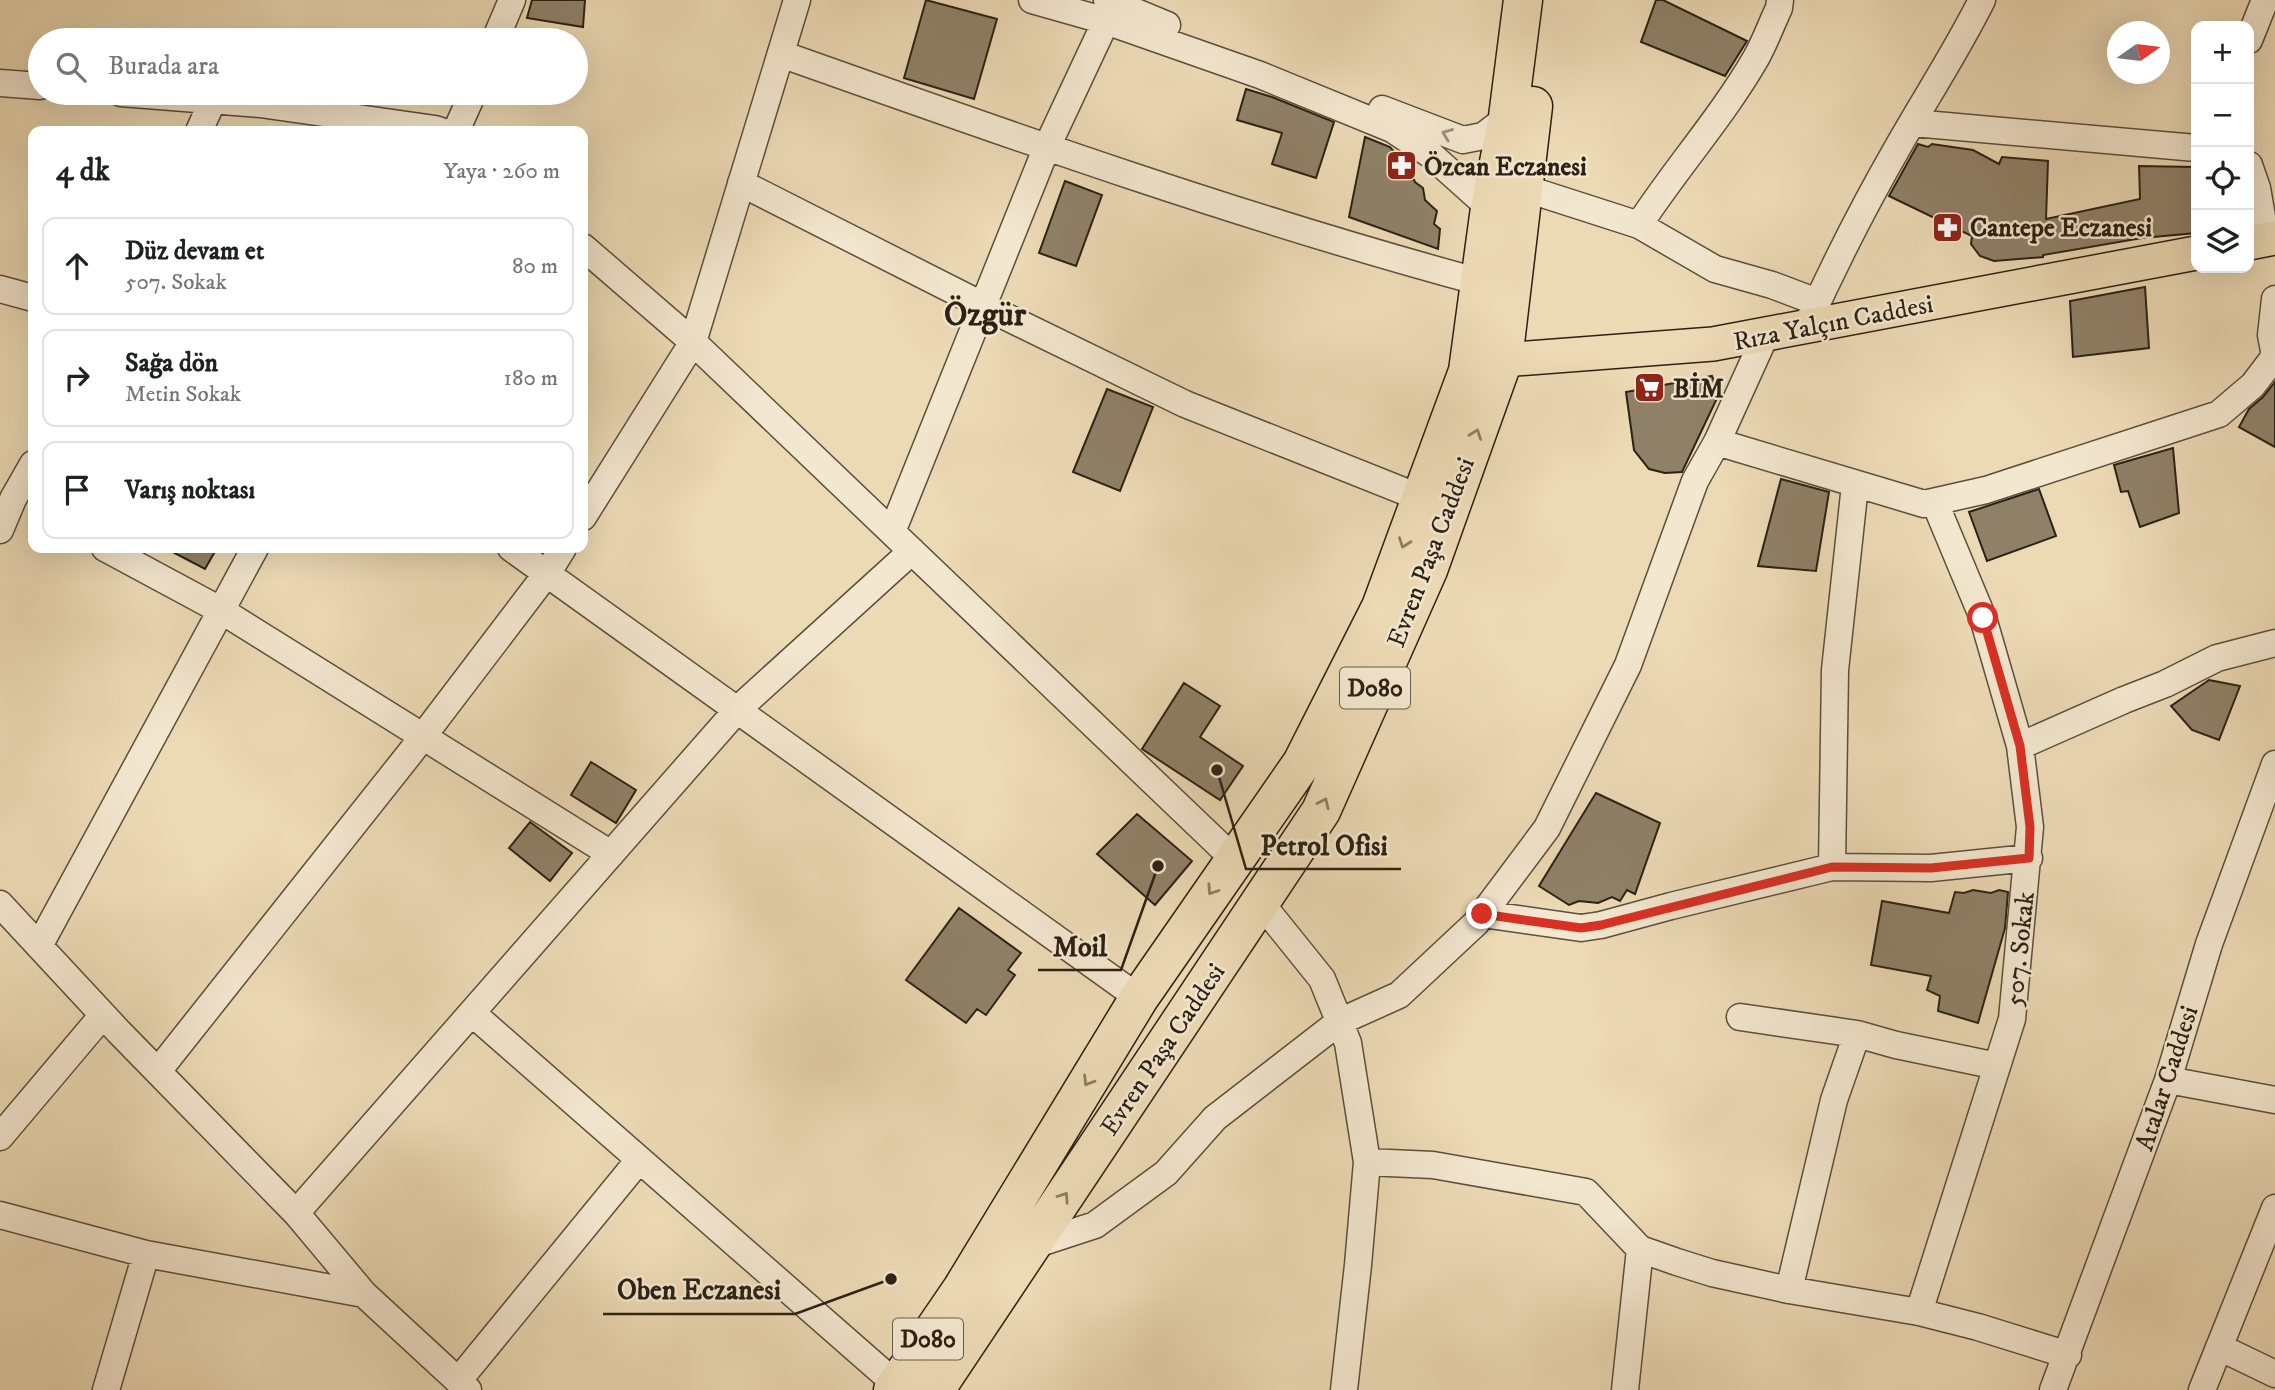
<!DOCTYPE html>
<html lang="tr">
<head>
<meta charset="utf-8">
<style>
	:root { --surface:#fff; --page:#f6f6f6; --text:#202124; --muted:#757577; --line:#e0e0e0 }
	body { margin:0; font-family:"IM FELL DW Pica",serif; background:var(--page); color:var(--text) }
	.controls { position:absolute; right:21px; top:21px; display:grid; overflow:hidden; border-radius:14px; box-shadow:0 7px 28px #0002 }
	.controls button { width:63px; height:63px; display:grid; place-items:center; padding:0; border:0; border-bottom:2px solid var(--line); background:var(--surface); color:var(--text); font:35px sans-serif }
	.compass { position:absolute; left:2107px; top:21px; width:63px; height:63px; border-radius:50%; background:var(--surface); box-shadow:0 7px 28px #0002; rotate:76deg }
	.stop { position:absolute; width:21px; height:21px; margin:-16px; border:5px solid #d93025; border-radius:50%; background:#fff }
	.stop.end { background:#d93025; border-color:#fff; box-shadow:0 2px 7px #0008 }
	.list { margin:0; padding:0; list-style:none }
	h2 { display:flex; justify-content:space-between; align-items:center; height:91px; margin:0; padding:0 28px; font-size:30px }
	h2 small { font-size:23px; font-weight:400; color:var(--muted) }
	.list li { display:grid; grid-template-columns:46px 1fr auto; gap:21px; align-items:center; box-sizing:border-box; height:98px; margin:0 14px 14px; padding:0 14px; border:2px solid var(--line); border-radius:14px }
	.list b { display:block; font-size:26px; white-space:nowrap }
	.list p { margin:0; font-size:23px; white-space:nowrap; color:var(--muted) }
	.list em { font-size:23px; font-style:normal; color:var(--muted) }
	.icon { flex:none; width:38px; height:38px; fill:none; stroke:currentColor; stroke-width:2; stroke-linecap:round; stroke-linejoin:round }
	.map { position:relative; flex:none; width:2275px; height:1390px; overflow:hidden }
	.search { position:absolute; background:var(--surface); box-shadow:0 7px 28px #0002; left:28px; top:28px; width:560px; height:77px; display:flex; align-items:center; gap:18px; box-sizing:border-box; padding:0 24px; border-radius:38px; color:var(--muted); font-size:26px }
	.panel { position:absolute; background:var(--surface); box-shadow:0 7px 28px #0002; left:28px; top:126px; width:560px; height:427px; border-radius:14px }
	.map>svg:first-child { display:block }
	.building { fill:#8f8168; stroke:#2b2114; stroke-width:2 }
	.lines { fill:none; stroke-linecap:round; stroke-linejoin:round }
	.minor-casing { stroke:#5b4f3c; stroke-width:29 }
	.major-casing { stroke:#2b2114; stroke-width:36 }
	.highway-casing { stroke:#2b2114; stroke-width:41 }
	.minor { stroke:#f3e7cf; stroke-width:26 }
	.major { stroke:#ecdab5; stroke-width:33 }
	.highway { stroke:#ecdab5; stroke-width:38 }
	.oneway { stroke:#998e7b }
	.oneway2 { stroke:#8c7e64 }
	.route { stroke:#d93025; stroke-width:9 }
	.labels { text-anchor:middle; stroke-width:5; stroke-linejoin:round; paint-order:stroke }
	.shield { fill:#f3e7cf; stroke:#675c4c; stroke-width:2 }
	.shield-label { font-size:24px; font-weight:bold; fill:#2b2114 }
	.poi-label { font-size:26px; font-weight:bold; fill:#2b2114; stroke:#f3e7cf; text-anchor:start }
	.street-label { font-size:26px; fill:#2b2114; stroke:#f3e7cf }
	.district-label { font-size:33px; font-weight:bold; fill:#2b2114; stroke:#f3e7cf }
	.leader { fill:none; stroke:#2b2114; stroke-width:2.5 }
	.callout-dot { fill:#2b2114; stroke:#f3e7cf; stroke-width:2.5 }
	.callout-label { font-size:28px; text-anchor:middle; font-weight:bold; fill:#2b2114; stroke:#f3e7cf; stroke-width:5; stroke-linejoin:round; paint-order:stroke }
</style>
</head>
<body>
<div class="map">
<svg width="2275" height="1390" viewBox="0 0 2275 1390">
	<rect width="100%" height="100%" fill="#ecdab5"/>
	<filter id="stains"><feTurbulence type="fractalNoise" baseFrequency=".00286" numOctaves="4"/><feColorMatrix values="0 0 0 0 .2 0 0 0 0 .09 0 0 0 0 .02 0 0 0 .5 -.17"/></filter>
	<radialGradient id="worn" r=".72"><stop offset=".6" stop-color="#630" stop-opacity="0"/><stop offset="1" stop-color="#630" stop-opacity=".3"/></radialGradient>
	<path class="building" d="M532 0H585L583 27 527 18Z
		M926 0 997 19 974 99 904 78Z
		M1656 0H1663L1747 41 1725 76 1641 42Z
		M1246 89 1272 97 1334 122 1316 178 1272 164 1282 133 1237 120Z
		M1365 137 1390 147 1409 169 1415 182 1423 188 1425 200 1437 211 1434 224 1440 229 1438 249 1349 217Z
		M1918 144 1928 147 1932 144 1973 150 1999 164 2002 157 2048 161 2046 219 2140 199 2139 166 2196 167V233L2142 238 2043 255V257L1994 261 1980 256 1971 244 1972 236 1889 196Z
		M1065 181 1102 195 1076 266 1039 253Z
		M2145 287 2149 348 2073 357 2070 301Z
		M1712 376 1719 394 1682 472 1665 473 1649 469 1634 450 1626 392Z
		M2275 382V447L2239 427 2249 409 2263 397Z
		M1107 389 1153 407 1120 491 1073 472Z
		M2173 448 2179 513 2140 527 2128 491 2121 492 2114 465Z
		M1781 479 1829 492 1816 571 1758 566Z
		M2039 489 2056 536 1987 561 1969 512Z
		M165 548H217L205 569Z
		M2209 680 2240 686 2219 740 2192 730 2171 706Z
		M1184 683 1220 706 1200 737 1243 766 1220 800 1142 749Z
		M591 762 636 790 616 823 571 795Z
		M1596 793 1660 823 1635 894 1627 890 1620 901 1612 897 1598 903 1579 901 1569 905 1539 886Z
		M1137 814 1192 861 1155 905 1097 854Z
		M530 822 572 853 550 881 509 848Z
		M1973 890 1991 893 1999 890 2008 892 2005 928 1978 1023 1938 1011 1940 996 1927 990 1931 976 1871 965 1882 901 1949 913 1955 892 1964 893Z
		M959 908 1021 953 1008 970 1015 975 986 1015 977 1009 966 1023 906 980Z"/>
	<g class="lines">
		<defs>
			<path id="minor" d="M1032 0 1106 21 1260 75 1392 129 1431 155 1490 208
				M1107 0 1167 25
				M495 40 512 0
				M2249 40 2265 0
				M781 54C1012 136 1243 218 1480 282
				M0 83 40 86
				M121 93 260 104 435 129 441 131
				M1382 109 1463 140 1483 136 1508 117
				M1913 123 2196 148
				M199 131 213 100
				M456 131 473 93
				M2249 165 2257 188 2266 240
				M741 183 984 306 1185 404 1421 498
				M1524 188 1639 225 1715 269 1772 285 1817 302
				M1639 225C1676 168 1722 117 1756 58 1765 42 1771 25 1779 8L1780 0
				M583 247 693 342 1234 859
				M0 289 33 298
				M2275 299 2271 335 2275 356
				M1806 327C1834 265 1865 204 1899 145 1927 96 1957 50 1982 0
				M1717 442 1924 504 1986 490 2219 414 2253 385 2275 356
				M583 517 693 342 797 0
				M0 530 13 499 33 464
				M892 532 1046 149 1106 21
				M105 548 222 611 611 854
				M511 548 1139 998
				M2020 746 2124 700 2165 684 2217 658 2275 643
				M1832 867 1835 670 1855 485
				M1260 902 1322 979 1348 1043 1367 1162 1358 1265 1344 1390
				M0 904 119 1032 296 1213 364 1294 468 1390
				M1482 914 1581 928 1601 925 1671 906 1832 867 1931 868 2029 858
				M39 946 255 548
				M472 1013 897 1385
				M1740 1017 1857 1034
				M158 1071 411 752 548 572 563 548
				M2168 1080 2275 1100
				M0 1137 103 1015
				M1367 1162 1433 1165 1586 1192 1640 1249 1677 1262 1712 1273 1789 1290 1919 1312 1978 1327 2068 1355
				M296 1213 738 709 912 551
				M0 1215 146 1254 364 1294
				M1031 1246 1095 1225 1166 1173 1215 1118 1339 1022 1399 995 1476 923 1547 828 1628 665 1695 481 1717 442 1766 334
				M1789 1290 1834 1100 1857 1034 1896 1045 1997 1066
				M1919 1312 2012 1019 2030 827 2020 746 1983 618 1935 503
				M2219 1347 2275 1374
				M458 1381 639 1160
				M106 1390 146 1254
				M1625 1390 1640 1249
				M2053 1390 2168 1080 2209 944 2275 764
				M2202 1390 2275 1208"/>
			<path id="major" d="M2249 243 2275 238
				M1477 368 1503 360 1713 344 2196 253"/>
			<path id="highway" d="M893 1390 962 1289 1139 998 1302 763 1381 607 1468 371 1490 208 1508 117 1523 0
				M935 1390 1321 811 1428 570 1503 360 1533 106"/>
		</defs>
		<use href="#minor" class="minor-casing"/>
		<use href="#major" class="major-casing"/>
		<use href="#highway" class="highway-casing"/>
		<use href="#minor" class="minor"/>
		<use href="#major" class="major"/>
		<use href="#highway" class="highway"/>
	</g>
	<defs><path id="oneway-chevron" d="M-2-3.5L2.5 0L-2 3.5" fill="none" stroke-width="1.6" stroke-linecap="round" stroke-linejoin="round" transform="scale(1.75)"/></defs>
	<use class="oneway" href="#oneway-chevron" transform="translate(1447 134) rotate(-159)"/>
	<g class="oneway2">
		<use href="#oneway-chevron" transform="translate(1476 434) rotate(-70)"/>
		<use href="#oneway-chevron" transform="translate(1404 543) rotate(110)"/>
		<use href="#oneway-chevron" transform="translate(1324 803) rotate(-65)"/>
		<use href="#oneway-chevron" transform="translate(1212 890) rotate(124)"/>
		<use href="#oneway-chevron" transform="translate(1088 1081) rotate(121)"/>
		<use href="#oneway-chevron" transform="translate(1064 1197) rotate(-56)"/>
	</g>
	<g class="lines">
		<path class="route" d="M1482 914 1581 928 1601 925 1832 867 1931 868 2029 858 2030 827 2020 746 1983 618"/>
	</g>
	<defs>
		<symbol id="pharmacy-square" viewBox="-11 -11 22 22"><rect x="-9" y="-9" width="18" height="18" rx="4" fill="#8f2418" stroke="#f3e7cf"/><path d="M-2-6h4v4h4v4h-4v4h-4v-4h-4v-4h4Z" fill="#fff"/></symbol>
		<symbol id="supermarket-square" viewBox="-11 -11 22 22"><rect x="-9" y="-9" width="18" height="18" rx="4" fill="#8f2418" stroke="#f3e7cf"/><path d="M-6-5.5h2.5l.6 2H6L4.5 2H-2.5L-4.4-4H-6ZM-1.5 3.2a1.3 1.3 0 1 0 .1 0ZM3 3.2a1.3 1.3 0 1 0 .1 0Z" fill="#fff"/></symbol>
	</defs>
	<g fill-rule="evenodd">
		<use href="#pharmacy-square" x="1384" y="148" width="35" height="35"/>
		<use href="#pharmacy-square" x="1930" y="210" width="35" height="35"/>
		<use href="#supermarket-square" x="1632" y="370" width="35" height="35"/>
	</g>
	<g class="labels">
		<g class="shield">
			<rect x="1340" y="667.5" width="70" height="41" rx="5"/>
			<rect x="893" y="1318.5" width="70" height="41" rx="5"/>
		</g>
		<g class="shield-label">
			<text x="1375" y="696">D080</text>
			<text x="928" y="1347">D080</text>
		</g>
		<g class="poi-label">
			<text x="1424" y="175">Özcan Eczanesi</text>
			<text x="1970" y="236">Cantepe Eczanesi</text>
			<text x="1673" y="397">BİM</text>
		</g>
		<g class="street-label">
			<text transform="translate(1833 322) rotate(-11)" y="9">Rıza Yalçın Caddesi</text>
			<text transform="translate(1430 552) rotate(-69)" y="9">Evren Paşa Caddesi</text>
			<text transform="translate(2019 949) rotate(-84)" y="9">507. Sokak</text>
			<text transform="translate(1162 1049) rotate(-56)" y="9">Evren Paşa Caddesi</text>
			<text transform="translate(2166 1078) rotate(-72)" y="9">Atalar Caddesi</text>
		</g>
		<g class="district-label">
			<text x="985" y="325">Özgür</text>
		</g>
	</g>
	<path class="leader" d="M1217 770L1246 869H1401M1158 866L1121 970H1038M891 1279L795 1314H603"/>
	<g class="callout-dot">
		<circle cx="1217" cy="770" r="7"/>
		<circle cx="1158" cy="866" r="7"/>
		<circle cx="891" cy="1279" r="7"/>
	</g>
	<g class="callout-label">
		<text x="1324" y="855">Petrol Ofisi</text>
		<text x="1080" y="956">Moil</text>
		<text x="699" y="1299">Oben Eczanesi</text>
	</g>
	<rect width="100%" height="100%" filter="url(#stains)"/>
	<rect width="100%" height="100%" fill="url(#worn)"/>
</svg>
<div class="controls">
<button>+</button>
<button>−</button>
<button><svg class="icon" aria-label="locate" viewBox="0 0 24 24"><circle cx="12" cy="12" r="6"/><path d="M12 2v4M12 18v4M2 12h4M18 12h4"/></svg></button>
<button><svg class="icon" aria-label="layers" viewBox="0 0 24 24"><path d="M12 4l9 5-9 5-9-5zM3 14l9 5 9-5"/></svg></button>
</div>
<svg class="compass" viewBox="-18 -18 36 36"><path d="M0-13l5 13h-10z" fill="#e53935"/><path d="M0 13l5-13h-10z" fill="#757577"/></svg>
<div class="stop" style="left:1983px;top:618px"></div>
<div class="stop end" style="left:1482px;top:914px"></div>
<div class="search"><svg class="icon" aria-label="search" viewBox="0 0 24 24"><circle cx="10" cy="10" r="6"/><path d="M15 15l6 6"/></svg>Burada ara</div>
<section class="panel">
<h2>4 dk<small>Yaya · 260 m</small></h2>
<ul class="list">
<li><svg class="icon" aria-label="ahead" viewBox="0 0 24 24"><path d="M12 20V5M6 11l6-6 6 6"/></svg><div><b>Düz devam et</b><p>507. Sokak</p></div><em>80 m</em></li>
<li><svg class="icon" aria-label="right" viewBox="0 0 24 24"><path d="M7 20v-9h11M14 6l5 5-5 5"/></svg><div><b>Sağa dön</b><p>Metin Sokak</p></div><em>180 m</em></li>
<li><svg class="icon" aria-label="arrive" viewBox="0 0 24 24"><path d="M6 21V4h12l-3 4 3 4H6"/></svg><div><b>Varış noktası</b></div></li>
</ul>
</section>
</div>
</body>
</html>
